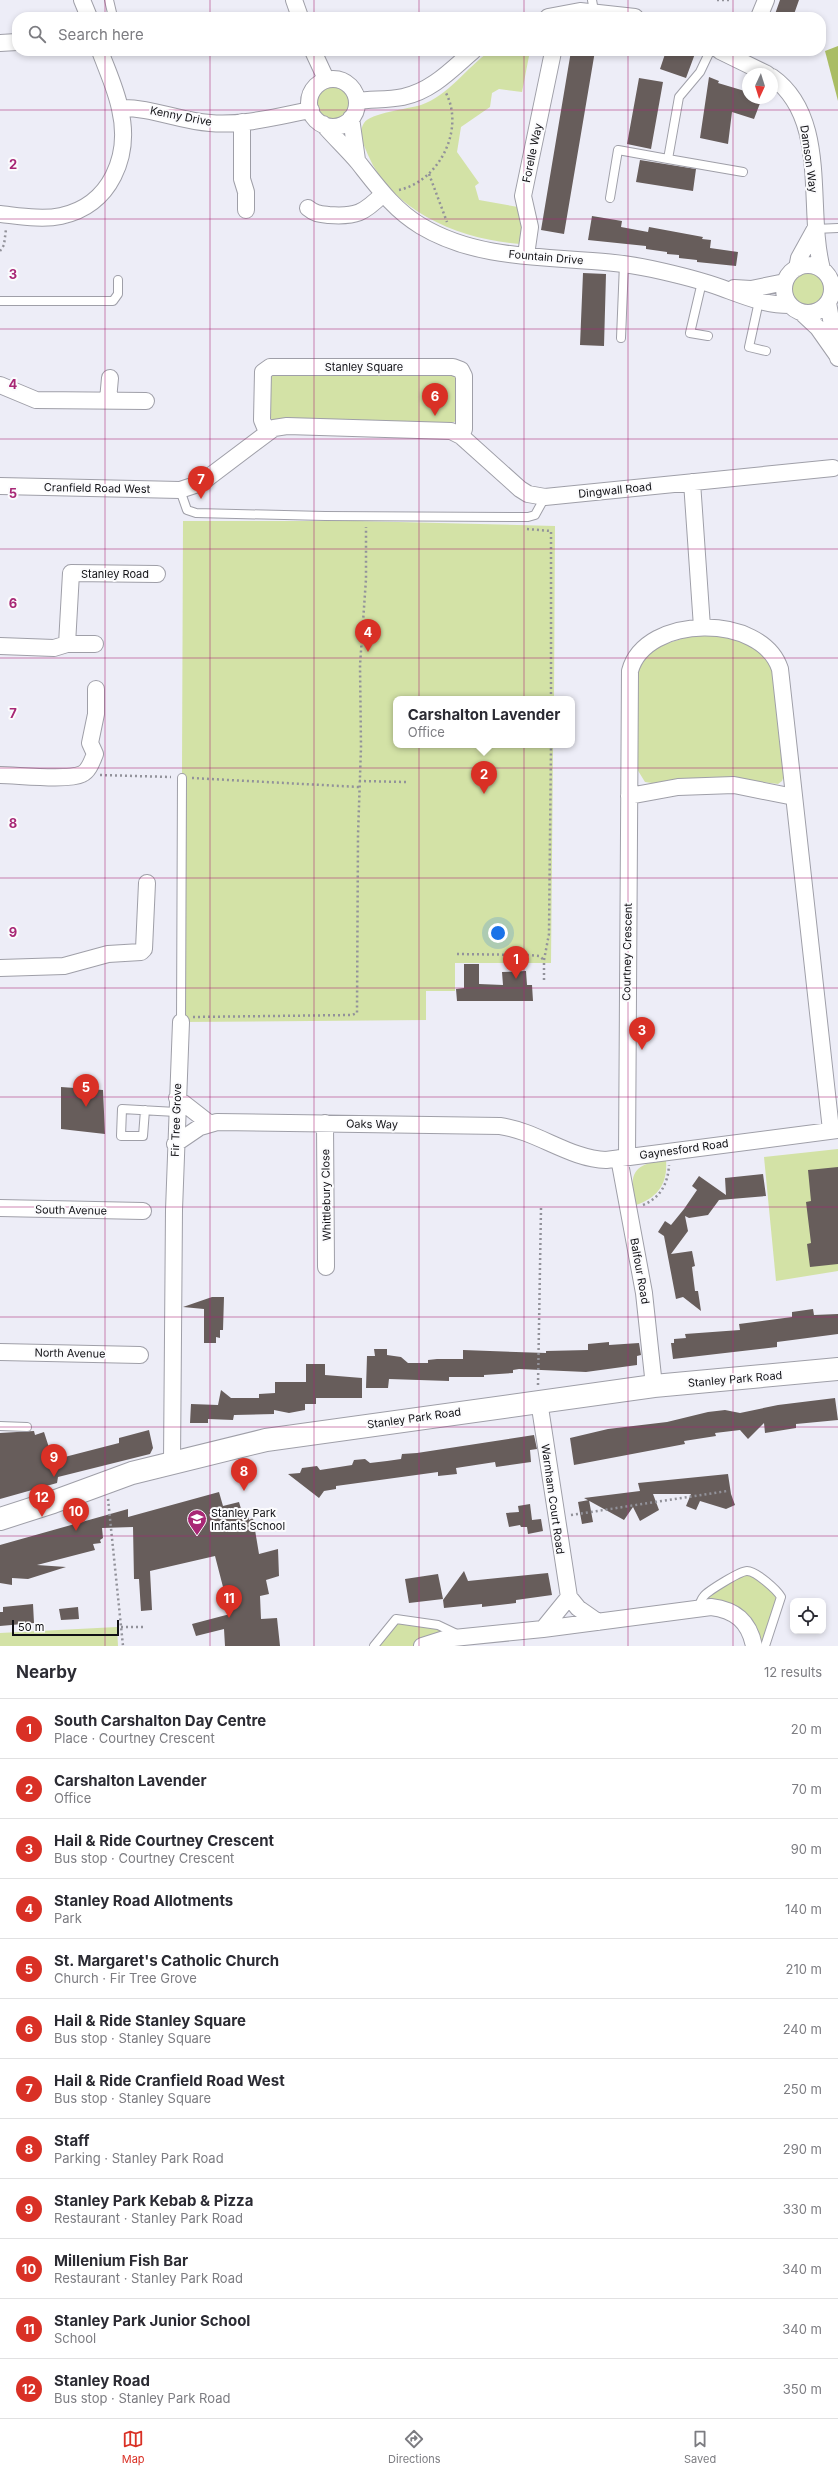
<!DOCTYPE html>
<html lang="en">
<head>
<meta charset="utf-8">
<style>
	:root { --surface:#fff; --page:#f2f2f3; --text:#2b2b33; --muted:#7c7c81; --line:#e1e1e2; --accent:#d93025 }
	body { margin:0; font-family:Inter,sans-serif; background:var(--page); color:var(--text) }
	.controls { position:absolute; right:12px; bottom:12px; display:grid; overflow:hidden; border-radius:8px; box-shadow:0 2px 6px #0003 }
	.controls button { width:36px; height:36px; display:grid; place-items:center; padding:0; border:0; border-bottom:1px solid var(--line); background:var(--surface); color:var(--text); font:20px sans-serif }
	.compass { position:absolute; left:742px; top:68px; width:36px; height:36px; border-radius:50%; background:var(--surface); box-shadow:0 2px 6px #0003; rotate:184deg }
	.scale { position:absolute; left:12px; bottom:10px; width:107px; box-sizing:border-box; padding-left:4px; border:2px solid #111115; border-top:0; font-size:11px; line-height:14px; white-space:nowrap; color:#111115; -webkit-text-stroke:3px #fbfbfd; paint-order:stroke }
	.you { position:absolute; left:498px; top:933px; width:14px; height:14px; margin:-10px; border:3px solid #fff; border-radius:50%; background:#1a73e8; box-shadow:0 0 0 6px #1a73e833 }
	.badge { display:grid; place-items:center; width:26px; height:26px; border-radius:50%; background:var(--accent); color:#fff; font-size:13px; font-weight:700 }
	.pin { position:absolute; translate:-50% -33px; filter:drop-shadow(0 1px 2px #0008) }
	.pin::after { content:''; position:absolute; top:21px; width:14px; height:12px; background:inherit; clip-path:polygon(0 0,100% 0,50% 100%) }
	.popup { position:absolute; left:393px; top:696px; width:182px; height:52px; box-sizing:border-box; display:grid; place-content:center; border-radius:8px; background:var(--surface); filter:drop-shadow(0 1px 3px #0005); font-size:13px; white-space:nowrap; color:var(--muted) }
	.popup b { font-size:15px; color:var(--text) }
	.popup::after { content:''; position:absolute; left:50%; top:100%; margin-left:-8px; border:8px solid transparent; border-top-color:var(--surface) }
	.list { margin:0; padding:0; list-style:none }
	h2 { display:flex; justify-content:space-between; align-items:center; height:52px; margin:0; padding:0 16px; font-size:17px }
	h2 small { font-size:13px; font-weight:400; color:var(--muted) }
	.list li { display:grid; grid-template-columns:26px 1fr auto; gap:12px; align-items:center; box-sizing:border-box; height:60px; padding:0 16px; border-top:1px solid var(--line) }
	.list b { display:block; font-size:15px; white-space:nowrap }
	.list p { margin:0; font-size:13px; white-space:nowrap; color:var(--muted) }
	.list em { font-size:13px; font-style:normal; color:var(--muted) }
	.icon { flex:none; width:22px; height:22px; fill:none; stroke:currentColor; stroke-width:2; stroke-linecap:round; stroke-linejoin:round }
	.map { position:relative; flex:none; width:838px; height:1646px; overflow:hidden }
	.search { position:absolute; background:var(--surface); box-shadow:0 2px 6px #0003; left:12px; right:12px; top:12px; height:44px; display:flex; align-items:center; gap:10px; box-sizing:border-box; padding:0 14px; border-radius:16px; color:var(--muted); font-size:15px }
	.sheet { height:772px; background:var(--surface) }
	nav { display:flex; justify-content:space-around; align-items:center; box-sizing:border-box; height:56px; border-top:1px solid var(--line); background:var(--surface); font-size:11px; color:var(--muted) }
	nav a { display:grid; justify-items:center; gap:2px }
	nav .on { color:var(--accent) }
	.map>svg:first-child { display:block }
	.green { fill:#d3e2a6 }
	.forest { fill:#aabd65 }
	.building { fill:#675d5b }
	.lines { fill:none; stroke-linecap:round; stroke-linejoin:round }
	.lane-casing { stroke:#9f9fa8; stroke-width:10 }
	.street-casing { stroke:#9f9fa8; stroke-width:18 }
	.secondary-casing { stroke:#9f9fa8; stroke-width:24 }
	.path { stroke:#92929a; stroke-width:2.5; stroke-dasharray:2 3; stroke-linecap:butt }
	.lane { stroke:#fff; stroke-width:8 }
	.street { stroke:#fff; stroke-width:16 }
	.secondary { stroke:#fff; stroke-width:22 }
	.grid { fill:none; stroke:#a82775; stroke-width:1; stroke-opacity:0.55 }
	.labels { text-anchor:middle; stroke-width:4; stroke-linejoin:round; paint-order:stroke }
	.street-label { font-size:11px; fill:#111115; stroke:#fbfbfd }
	.poi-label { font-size:11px; fill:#111115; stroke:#fbfbfd; text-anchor:start }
	.grid-label { font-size:13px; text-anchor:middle; font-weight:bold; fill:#a82775; stroke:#fbfbfd; stroke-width:4; stroke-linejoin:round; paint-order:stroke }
</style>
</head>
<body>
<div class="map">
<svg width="838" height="1646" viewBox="0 0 838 1646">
	<rect width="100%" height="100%" fill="#ededf7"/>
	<path class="green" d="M490 51H530L522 92 499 89 492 93 490 107 461 127 457 152 479 183 475 186 479 200 518 207 522 220 521 244C462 240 393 213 368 155 364 144 357 134 364 123 370 113 408 109 421 105 448 96 467 67 490 51Z
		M316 104a17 17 0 1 1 34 0a17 17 0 1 1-34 0Z
		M790 290a17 17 0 1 1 34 0a17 17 0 1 1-34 0Z
		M269 374H456L458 421 449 423 272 419 269 418Z
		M183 521H358L555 526 554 699H396V745H553L551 963H455V991H426V1020L181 1022Z
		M697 634 727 637 756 647 772 667 785 773 782 781 778 784 744 780 652 783 645 782 637 769 638 666 656 647Z
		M838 1149V1271L776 1281 764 1157Z
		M666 1160C668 1183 658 1198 636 1205 628 1173 633 1164 666 1160Z
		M747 1573 775 1591 778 1598 762 1646 751 1629 701 1605 706 1597Z
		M396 1621 438 1627 453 1635 415 1646H375Z
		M117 1627 118 1646H0V1633Z"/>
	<path class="forest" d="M838 46V101L825 51Z"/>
	<path class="building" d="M780 0H799L793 17H774Z
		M571 51H595L564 234 541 230Z
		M666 51H696L686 78 660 69Z
		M709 77 719 81 718 83 748 92V98H762L754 119 732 112 728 144 700 138Z
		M639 78 663 82 651 149 627 144Z
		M640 160 696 169 693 191 636 182Z
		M592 216 622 221 621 227 648 232 649 227 703 237 702 239 711 240 710 248 738 252 736 266 697 262V260L679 258V255L667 254V252L646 249V246L588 240Z
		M583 273 606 274 604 346 580 345Z
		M464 964H479V984L503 985 502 972 526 971 527 985H532L533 1001H457L456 989 464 988Z
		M61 1087 103 1090 105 1134 61 1129Z
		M838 1167V1264L810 1267 807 1244 811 1243 806 1202 811 1201 808 1170Z
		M763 1174 766 1196 719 1200 708 1215 689 1218 685 1216 688 1231 671 1254 692 1251 695 1266 692 1267 695 1291H698L701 1311 683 1297 676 1299 664 1236 658 1232 665 1221 671 1225 684 1209 697 1190 692 1186 699 1176 726 1195 725 1178Z
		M212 1297H224L223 1330H220V1338L216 1337V1343H204V1309L183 1307Z
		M813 1309 814 1315 838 1314V1334L777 1342V1347L673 1359 671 1343H674V1339L686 1338 685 1334 740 1330 739 1324 792 1317V1312Z
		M609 1342V1345L639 1343 641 1355 637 1356V1365L586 1372 519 1369 513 1370V1373L484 1375V1377H449V1381L389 1379 388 1388H366L367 1356H375L374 1349H387V1355L401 1357 408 1363H428V1360L437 1359H463V1350L546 1353V1351L588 1350V1344Z
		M306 1364H325V1375L362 1378V1398H316V1404H305V1410L289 1413 274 1410V1414L234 1415 233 1420 208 1419V1423H190L191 1404 218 1405 221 1390 231 1398H259V1394L275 1393V1382H306Z
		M835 1398 838 1420 796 1424V1428L765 1433 764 1423 748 1439 740 1430 715 1433 716 1436 684 1441 685 1444 574 1465 570 1438 608 1429 667 1422 708 1412 725 1410 740 1413 778 1405Z
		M149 1430 153 1448 150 1454 58 1477 57 1483 0 1499V1433L34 1431 35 1435 44 1432 53 1460 119 1443V1438Z
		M534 1435 537 1449 530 1450 531 1462 496 1467 495 1462 456 1468 457 1474 438 1476V1472L336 1486V1489L324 1491 319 1498 288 1474 300 1473 302 1468 317 1466 320 1470 333 1468 352 1465 354 1460 365 1459 370 1463 387 1461 401 1459 402 1454 417 1453Z
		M728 1474 731 1494 735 1505 726 1509 700 1501 696 1510 686 1506 691 1494H653L659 1510 640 1521 633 1507 624 1520 584 1498 640 1491 638 1483Z
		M219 1492 223 1506 239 1502 242 1512 247 1510 249 1520 253 1518 259 1554 278 1549 279 1576 266 1580 269 1594 260 1596 261 1619 277 1618 280 1646H225L224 1629 196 1636 192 1624 230 1614 215 1556 150 1571 152 1610 141 1611 139 1579H134L133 1527 102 1528 103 1538 100 1540 101 1543 93 1544 95 1550 37 1565 66 1567 28 1579 12 1578V1585L0 1583V1545L128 1509V1517Z
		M589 1500 593 1522 582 1524 578 1502Z
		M530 1504 532 1520 541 1519 543 1531 528 1534 527 1527H521L520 1525 509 1527 506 1513 519 1512 518 1506Z
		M464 1571 468 1581 548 1573 552 1595 516 1600V1603L482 1607V1604L444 1608 443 1600Z
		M438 1574 443 1599 409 1603 405 1579Z
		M33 1604 34 1623 0 1626V1612H3V1607Z
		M78 1607 79 1619 61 1620 59 1609Z"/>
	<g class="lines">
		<defs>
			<path id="lane" d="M109 0 113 17
				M592 0 594 11
				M710 51 700 72 679 97 668 159 743 172
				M610 198 618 150 668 159
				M815 229 838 228
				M702 282 690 333 708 336
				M0 301H113L118 294V280
				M759 301 749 347 766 351
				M621 338 624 264
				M180 490 187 510 196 513 325 516 528 517 535 515 545 497
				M181 1022 182 778
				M145 1110 143 1136H121L122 1109 176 1112
				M0 1426 27 1427
				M698 1608C700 1604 701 1599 704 1596 708 1591 740 1571 747 1571 756 1571 777 1590 781 1597L765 1646
				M374 1646 396 1619 438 1625 459 1635"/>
			<path id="street" d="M82 0 89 17
				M294 0 300 17
				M548 17 580 11 635 17
				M759 17 766 0
				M0 43 17 42
				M313 51 326 79
				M720 51 767 74
				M772 77C830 118 806 209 822 269
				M309 103a24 24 0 1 1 48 0a24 24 0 1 1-48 0Z
				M357 101C372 99 388 100 403 97 432 91 452 69 473 51
				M120 108C151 107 179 121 210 123 244 126 278 116 311 110
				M351 118 357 160
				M242 122V179L246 192V210
				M323 124C334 137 347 149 358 162 377 186 394 210 421 226 491 268 576 252 652 269 675 274 700 280 722 288 744 296 765 305 789 305
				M308 208C315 214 320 214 329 215 356 217 364 213 383 194
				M0 214C19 216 42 220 61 216 111 205 131 156 120 109 116 89 107 70 100 51
				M526 255 530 227 523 196 553 52
				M784 289a24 24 0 1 1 48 0a24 24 0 1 1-48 0Z
				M797 268 799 258 815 229
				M734 288 751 289 785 282
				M828 303 838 358
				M803 314 818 328 837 355
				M0 385 36 400 146 401
				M108 400 110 378
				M267 432 262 420 263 372 270 367H453L461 370 464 376V429L461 436
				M692 482 702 627
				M0 486 180 490 201 483 274 428 287 426 451 431 461 436 520 489 528 494 545 497 833 468
				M67 644 71 573 157 574
				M0 646 54 648 67 644H95
				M0 775C17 775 68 781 82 774 89 771 92 761 95 754L90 743 96 714V689
				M629 796 678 787 734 785 794 797
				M0 968 64 966 108 954 141 952 144 949 147 883
				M177 1098 209 1123
				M325 1123 326 1267
				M175 1144 200 1127 217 1122 500 1126C537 1131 570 1159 606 1160L838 1130
				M627 1157 630 671C645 614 762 613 780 669L831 1130
				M619 1158 644 1293 654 1386
				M0 1208 143 1211
				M0 1352 140 1355
				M539 1401 569 1597 543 1629
				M172 1462 174 1210 181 1022
				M569 1597 578 1608 598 1622
				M422 1646 444 1639 543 1629 711 1607C735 1610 749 1621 754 1646"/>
			<path id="secondary" d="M0 1519 53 1502 132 1473 266 1440 654 1386 838 1369"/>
		</defs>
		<use href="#lane" class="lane-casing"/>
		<use href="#street" class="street-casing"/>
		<use href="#secondary" class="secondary-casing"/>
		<path class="path" d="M717 0H730
			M429 174 447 222
			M399 190C439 181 465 130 446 93
			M0 251 4 245 6 229
			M527 529 551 531V699
			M100 775 171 777
			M192 778 359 787
			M359 781 406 782
			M457 954 528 955 539 956 544 960
			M544 980V960L549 934 551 745
			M193 1017 352 1015 357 1013 358 835 361 747 360 665 366 579V527
			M643 1205C660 1198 668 1184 669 1165
			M538 1385 541 1208
			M108 1499 123 1646
			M571 1515 727 1491
			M121 1627H143"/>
		<use href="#lane" class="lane"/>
		<use href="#street" class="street"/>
		<use href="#secondary" class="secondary"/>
	</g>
	<path class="grid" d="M105 0V17M210 0V17M314 0V17M419 0V17M524 0V17M628 0V17M733 0V17M105 51V1646M210 51V1646M314 51V1646M419 51V1646M524 51V1646M628 51V1646M733 51V1646M0 110H838M0 219H838M0 329H838M0 439H838M0 549H838M0 658H838M0 768H838M0 878H838M0 988H838M0 1097H838M0 1207H838M0 1317H838M0 1427H838M0 1536H838"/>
	<defs>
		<symbol id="school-pin" viewBox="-11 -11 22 30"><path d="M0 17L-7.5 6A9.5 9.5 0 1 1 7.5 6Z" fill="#a82775" stroke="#fbfbfd"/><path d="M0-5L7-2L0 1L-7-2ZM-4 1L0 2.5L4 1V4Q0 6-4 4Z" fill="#fff"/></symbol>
	</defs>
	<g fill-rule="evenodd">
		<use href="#school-pin" x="186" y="1508" width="22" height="30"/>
	</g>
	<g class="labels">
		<g class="street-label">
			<text transform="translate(181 116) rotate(11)" y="4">Kenny Drive</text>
			<text transform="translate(532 153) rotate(-78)" y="4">Forelle Way</text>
			<text transform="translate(809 159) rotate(82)" y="4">Damson Way</text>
			<text transform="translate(546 257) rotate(5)" y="4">Fountain Drive</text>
			<text x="364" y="371">Stanley Square</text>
			<text transform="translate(97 488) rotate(1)" y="4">Cranfield Road West</text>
			<text transform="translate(615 490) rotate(-6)" y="4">Dingwall Road</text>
			<text x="115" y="578">Stanley Road</text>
			<text transform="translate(627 952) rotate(-89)" y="4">Courtney Crescent</text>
			<text transform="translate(176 1120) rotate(-88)" y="4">Fir Tree Grove</text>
			<text transform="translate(372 1124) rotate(1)" y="4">Oaks Way</text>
			<text transform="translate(684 1149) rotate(-8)" y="4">Gaynesford Road</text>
			<text transform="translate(326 1195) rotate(-91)" y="4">Whittlebury Close</text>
			<text transform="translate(71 1210) rotate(1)" y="4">South Avenue</text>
			<text transform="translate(640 1271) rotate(80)" y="4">Balfour Road</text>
			<text transform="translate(70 1353) rotate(1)" y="4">North Avenue</text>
			<text transform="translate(735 1379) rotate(-5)" y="4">Stanley Park Road</text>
			<text transform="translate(414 1418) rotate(-8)" y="4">Stanley Park Road</text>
			<text transform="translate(553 1499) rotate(82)" y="4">Warnham Court Road</text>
		</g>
		<g class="poi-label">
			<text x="211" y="1517">Stanley Park<tspan x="211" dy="13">Infants School</tspan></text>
		</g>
	</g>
	<g class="grid-label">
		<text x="13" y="169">2</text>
		<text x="13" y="279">3</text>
		<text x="13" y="389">4</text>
		<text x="13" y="498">5</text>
		<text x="13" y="608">6</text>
		<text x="13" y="718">7</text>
		<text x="13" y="828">8</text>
		<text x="13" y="937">9</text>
	</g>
</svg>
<div class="controls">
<button><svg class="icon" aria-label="locate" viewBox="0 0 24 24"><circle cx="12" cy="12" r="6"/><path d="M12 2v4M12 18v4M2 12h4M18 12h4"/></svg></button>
</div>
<svg class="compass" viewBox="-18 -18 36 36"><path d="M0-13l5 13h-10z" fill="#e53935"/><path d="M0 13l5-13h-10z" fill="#7c7c81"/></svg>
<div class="scale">50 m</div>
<div class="you"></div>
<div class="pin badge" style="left:516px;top:979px">1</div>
<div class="pin badge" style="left:484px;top:794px">2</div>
<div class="popup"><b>Carshalton Lavender</b>Office</div>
<div class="pin badge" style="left:642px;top:1050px">3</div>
<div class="pin badge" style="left:368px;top:652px">4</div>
<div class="pin badge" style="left:86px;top:1107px">5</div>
<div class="pin badge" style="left:435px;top:416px">6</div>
<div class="pin badge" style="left:201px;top:499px">7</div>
<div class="pin badge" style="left:244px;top:1491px">8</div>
<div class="pin badge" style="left:54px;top:1477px">9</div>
<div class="pin badge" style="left:76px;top:1531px">10</div>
<div class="pin badge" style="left:229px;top:1618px">11</div>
<div class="pin badge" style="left:42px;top:1517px">12</div>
<div class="search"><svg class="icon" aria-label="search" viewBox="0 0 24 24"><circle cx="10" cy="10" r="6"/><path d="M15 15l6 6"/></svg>Search here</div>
</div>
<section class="sheet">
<h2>Nearby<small>12 results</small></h2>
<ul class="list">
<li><span class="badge">1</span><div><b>South Carshalton Day Centre</b><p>Place · Courtney Crescent</p></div><em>20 m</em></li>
<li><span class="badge">2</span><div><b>Carshalton Lavender</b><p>Office</p></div><em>70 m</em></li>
<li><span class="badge">3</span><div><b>Hail &amp; Ride Courtney Crescent</b><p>Bus stop · Courtney Crescent</p></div><em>90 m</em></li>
<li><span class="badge">4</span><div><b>Stanley Road Allotments</b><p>Park</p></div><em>140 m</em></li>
<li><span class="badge">5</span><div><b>St. Margaret's Catholic Church</b><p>Church · Fir Tree Grove</p></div><em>210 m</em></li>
<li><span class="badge">6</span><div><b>Hail &amp; Ride Stanley Square</b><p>Bus stop · Stanley Square</p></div><em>240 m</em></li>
<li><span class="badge">7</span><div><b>Hail &amp; Ride Cranfield Road West</b><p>Bus stop · Stanley Square</p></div><em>250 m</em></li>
<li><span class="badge">8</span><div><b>Staff</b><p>Parking · Stanley Park Road</p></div><em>290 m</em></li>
<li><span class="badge">9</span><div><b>Stanley Park Kebab &amp; Pizza</b><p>Restaurant · Stanley Park Road</p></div><em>330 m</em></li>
<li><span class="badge">10</span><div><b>Millenium Fish Bar</b><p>Restaurant · Stanley Park Road</p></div><em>340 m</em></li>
<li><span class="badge">11</span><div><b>Stanley Park Junior School</b><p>School</p></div><em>340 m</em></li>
<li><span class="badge">12</span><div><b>Stanley Road</b><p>Bus stop · Stanley Park Road</p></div><em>350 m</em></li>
</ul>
</section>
<nav>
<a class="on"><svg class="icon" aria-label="map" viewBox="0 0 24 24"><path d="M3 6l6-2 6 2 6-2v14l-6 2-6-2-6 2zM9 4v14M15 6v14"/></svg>Map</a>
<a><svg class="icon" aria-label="directions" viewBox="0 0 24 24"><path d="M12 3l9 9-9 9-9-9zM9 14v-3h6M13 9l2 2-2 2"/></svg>Directions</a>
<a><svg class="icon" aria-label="saved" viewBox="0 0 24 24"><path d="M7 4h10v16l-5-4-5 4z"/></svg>Saved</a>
</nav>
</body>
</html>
